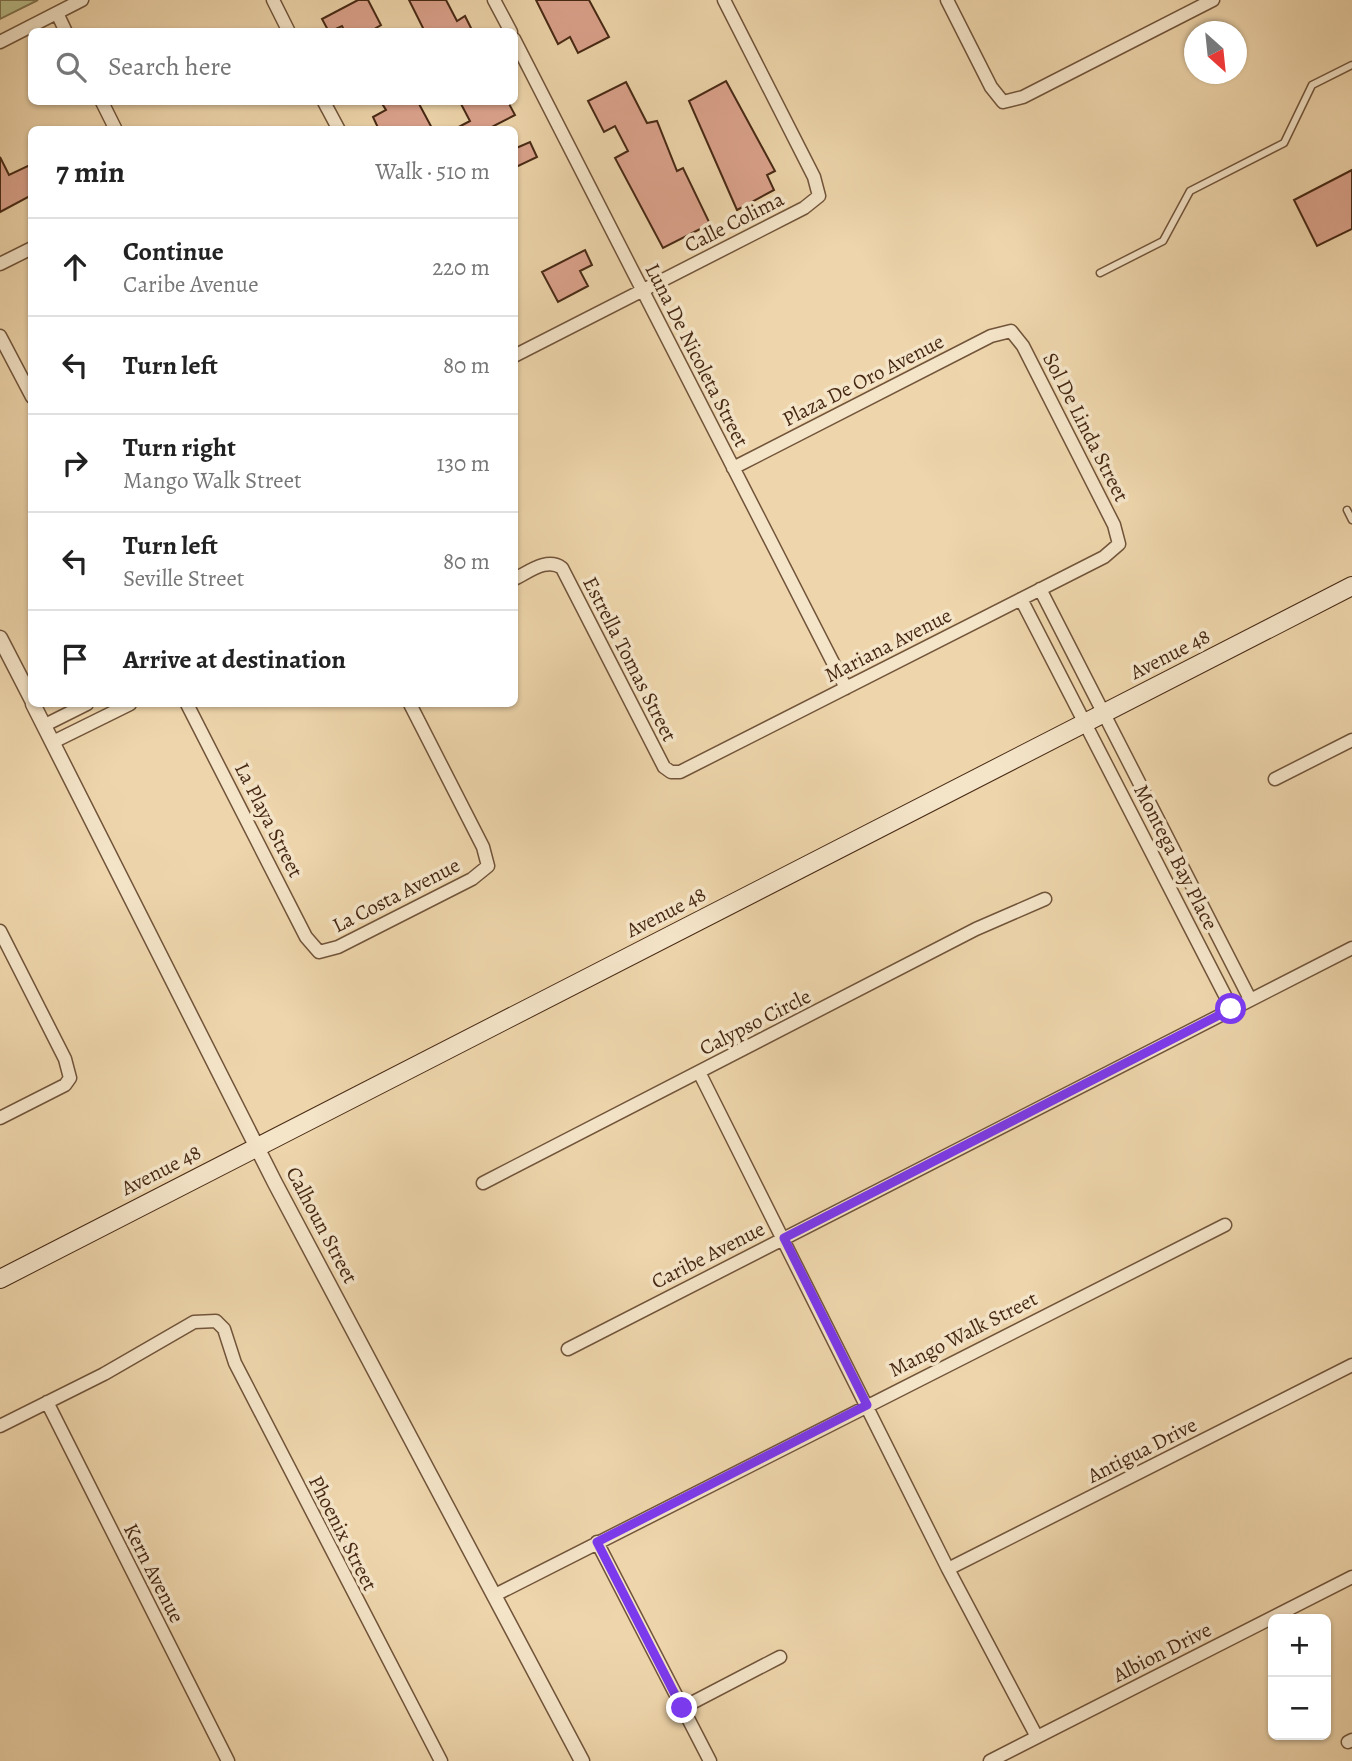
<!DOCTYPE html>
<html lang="en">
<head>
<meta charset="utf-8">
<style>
	:root { --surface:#fff; --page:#f2f2f2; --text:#222; --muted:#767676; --line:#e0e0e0 }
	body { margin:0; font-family:Alegreya,serif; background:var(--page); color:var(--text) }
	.controls { position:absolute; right:21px; bottom:21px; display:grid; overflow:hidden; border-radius:10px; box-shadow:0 2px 5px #0004 }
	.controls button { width:63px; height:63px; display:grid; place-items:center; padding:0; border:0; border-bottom:2px solid var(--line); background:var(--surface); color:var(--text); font:35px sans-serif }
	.compass { position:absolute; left:1184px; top:21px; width:63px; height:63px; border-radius:50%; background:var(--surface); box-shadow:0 2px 5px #0004; rotate:153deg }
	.stop { position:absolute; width:21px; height:21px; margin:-16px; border:5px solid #7c3aed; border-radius:50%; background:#fff }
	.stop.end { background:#7c3aed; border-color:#fff; box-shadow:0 2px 7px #0008 }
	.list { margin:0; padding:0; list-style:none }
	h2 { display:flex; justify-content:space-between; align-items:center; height:91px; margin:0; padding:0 28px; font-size:30px }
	h2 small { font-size:23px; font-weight:400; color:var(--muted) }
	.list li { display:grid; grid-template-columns:46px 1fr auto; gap:21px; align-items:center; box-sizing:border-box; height:98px; padding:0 28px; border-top:2px solid var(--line) }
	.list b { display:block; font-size:26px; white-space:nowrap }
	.list p { margin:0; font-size:23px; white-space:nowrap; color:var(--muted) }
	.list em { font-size:23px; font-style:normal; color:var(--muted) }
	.icon { flex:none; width:38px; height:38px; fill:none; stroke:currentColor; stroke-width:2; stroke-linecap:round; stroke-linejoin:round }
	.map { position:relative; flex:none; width:1352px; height:1761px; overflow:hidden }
	.search { position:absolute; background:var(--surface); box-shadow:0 2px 5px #0004; left:28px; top:28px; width:490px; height:77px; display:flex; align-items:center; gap:18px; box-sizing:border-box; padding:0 24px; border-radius:10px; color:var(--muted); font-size:26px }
	.panel { position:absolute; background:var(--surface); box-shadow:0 2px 5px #0004; left:28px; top:126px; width:490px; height:581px; border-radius:10px }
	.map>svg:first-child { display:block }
	.green { fill:#b9bd89; stroke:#80734e; stroke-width:2 }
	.building { fill:#dba28c; stroke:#472914; stroke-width:2 }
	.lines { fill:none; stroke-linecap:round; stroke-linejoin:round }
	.service-casing { stroke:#71543a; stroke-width:9 }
	.minor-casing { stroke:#71543a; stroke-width:15 }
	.tertiary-casing { stroke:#71543a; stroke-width:17 }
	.secondary-casing { stroke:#472914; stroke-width:20 }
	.service { stroke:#f4e4c8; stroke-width:6 }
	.minor { stroke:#f4e4c8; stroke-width:12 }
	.tertiary { stroke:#f4e4c8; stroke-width:14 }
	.secondary { stroke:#f4e4c8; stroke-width:18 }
	.route { stroke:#7c3aed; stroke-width:9 }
	.labels { text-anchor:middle; stroke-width:7; stroke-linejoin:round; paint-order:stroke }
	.street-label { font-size:21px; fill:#472914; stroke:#f4e4c8 }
</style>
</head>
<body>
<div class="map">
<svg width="1352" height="1761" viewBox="0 0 1352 1761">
	<rect width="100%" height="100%" fill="#eed5ab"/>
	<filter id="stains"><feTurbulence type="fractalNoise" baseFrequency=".00286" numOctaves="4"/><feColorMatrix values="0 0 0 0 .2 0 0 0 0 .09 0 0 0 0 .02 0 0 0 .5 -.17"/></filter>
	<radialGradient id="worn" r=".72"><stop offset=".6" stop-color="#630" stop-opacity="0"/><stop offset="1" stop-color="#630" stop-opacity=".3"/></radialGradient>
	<path class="green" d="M0 0H38L0 19Z"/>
	<path class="building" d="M358 0H368L381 25 369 32H345L342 26 329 32 322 19Z
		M409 0H446L457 21 465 16 473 32H425Z
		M536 0H589L609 37 578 53 570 37 558 44Z
		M726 81 775 171 767 175 774 190 737 210 689 101Z
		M626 82 647 123 657 121 677 171 683 168 710 224 663 248 615 158 628 151 615 126 604 132 588 101Z
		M381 102H418L433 130H379L373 117 386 110Z
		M460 102H508L515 115 486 130H453L470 121Z
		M530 142 537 157 514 168V149Z
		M0 157 9 175 32 164V195L0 212Z
		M1352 170V229L1317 246 1294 200Z
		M585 250 592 265 580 271 588 286 558 302 542 272Z"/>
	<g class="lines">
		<defs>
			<path id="service" d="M1100 273 1163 241 1190 191 1284 143 1312 85 1352 65
				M1347 510 1352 520"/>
			<path id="minor" d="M273 0 289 32
				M494 0 511 32
				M947 0 991 87 1003 102 1023 97 1213 0
				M57 13 66 32
				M514 39 846 688
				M0 42 82 0
				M102 102 116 130
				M324 102 339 130
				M0 264 32 248
				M0 336 32 397
				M514 356 804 208 819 196 814 177 724 0
				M514 579C529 572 547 557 562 568L664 767 671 772H680L1104 557 1119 544 1114 525 1023 346 1011 331 991 336 733 468
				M1040 589 1250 999
				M1021 599 1232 1009
				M187 704 306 937 319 952 338 947 472 879 488 866 483 847 410 704
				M45 725 87 704
				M53 742 130 704
				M1275 779 1352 740
				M0 931 65 1059 70 1078 65 1085 0 1118
				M699 1072 948 1569 1037 1737
				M483 1183 976 929 1045 899
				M568 1349 1352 948
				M47 1402 228 1761
				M0 1426 104 1374 194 1322 216 1321 224 1329 235 1363 441 1761
				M597 1542 710 1761
				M948 1569 1352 1365
				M495 1595 1225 1225
				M682 1708 780 1657
				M1348 1742 1352 1740
				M990 1761 1352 1577"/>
			<path id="tertiary" d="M0 638 32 700
				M33 704 275 1183 582 1761"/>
			<path id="secondary" d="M0 1279 1352 586"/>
		</defs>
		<use href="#service" class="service-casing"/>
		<use href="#minor" class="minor-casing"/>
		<use href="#tertiary" class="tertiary-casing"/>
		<use href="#secondary" class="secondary-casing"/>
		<use href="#service" class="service"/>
		<use href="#minor" class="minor"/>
		<use href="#tertiary" class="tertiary"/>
		<use href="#secondary" class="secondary"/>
	</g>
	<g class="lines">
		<path class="route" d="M682 1708 597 1542 867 1405 784 1238 1231 1009"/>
	</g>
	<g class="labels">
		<g class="street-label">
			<text transform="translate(734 222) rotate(-27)" y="7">Calle Colima</text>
			<text transform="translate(697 355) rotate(63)" y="7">Luna De Nicoleta Street</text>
			<text transform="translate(863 380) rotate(-27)" y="7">Plaza De Oro Avenue</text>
			<text transform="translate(1086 427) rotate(63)" y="7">Sol De Linda Street</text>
			<text transform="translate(888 645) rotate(-27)" y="7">Mariana Avenue</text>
			<text transform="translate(1170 654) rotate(-27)" y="7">Avenue 48</text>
			<text transform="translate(630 659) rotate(63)" y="7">Estrella Tomas Street</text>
			<text transform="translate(269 820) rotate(63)" y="7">La Playa Street</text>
			<text transform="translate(1176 857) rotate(63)" y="7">Montega Bay Place</text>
			<text transform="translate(396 895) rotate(-27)" y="7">La Costa Avenue</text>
			<text transform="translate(666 912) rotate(-27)" y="7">Avenue 48</text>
			<text transform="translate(755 1022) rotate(-27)" y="7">Calypso Circle</text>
			<text transform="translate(161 1170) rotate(-27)" y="7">Avenue 48</text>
			<text transform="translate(322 1225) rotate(62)" y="7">Calhoun Street</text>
			<text transform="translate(708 1255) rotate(-27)" y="7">Caribe Avenue</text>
			<text transform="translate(963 1334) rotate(-27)" y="7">Mango Walk Street</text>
			<text transform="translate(1142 1450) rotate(-27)" y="7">Antigua Drive</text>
			<text transform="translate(343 1533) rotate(63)" y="7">Phoenix Street</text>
			<text transform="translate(154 1573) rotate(63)" y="7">Kern Avenue</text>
			<text transform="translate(1162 1652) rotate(-27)" y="7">Albion Drive</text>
		</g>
	</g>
	<rect width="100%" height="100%" filter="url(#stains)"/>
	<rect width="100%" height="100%" fill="url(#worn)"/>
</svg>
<div class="controls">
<button>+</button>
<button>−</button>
</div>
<svg class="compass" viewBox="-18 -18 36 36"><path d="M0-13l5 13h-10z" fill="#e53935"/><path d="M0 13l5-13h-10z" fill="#767676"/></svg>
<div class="stop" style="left:1231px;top:1009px"></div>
<div class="stop end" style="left:682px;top:1708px"></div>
<div class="search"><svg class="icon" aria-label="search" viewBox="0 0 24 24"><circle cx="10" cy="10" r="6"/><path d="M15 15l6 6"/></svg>Search here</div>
<section class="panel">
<h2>7 min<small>Walk · 510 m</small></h2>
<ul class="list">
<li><svg class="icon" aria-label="ahead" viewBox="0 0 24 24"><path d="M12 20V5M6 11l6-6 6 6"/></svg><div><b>Continue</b><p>Caribe Avenue</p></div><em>220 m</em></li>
<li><svg class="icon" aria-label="left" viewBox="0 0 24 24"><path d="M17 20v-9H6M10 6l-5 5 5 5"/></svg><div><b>Turn left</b></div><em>80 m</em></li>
<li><svg class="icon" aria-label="right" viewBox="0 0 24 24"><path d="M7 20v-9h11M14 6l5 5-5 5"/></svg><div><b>Turn right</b><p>Mango Walk Street</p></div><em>130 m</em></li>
<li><svg class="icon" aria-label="left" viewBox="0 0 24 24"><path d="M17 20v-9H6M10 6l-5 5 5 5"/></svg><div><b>Turn left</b><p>Seville Street</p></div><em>80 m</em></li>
<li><svg class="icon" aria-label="arrive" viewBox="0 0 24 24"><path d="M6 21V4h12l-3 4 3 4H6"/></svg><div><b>Arrive at destination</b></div></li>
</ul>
</section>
</div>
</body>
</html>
